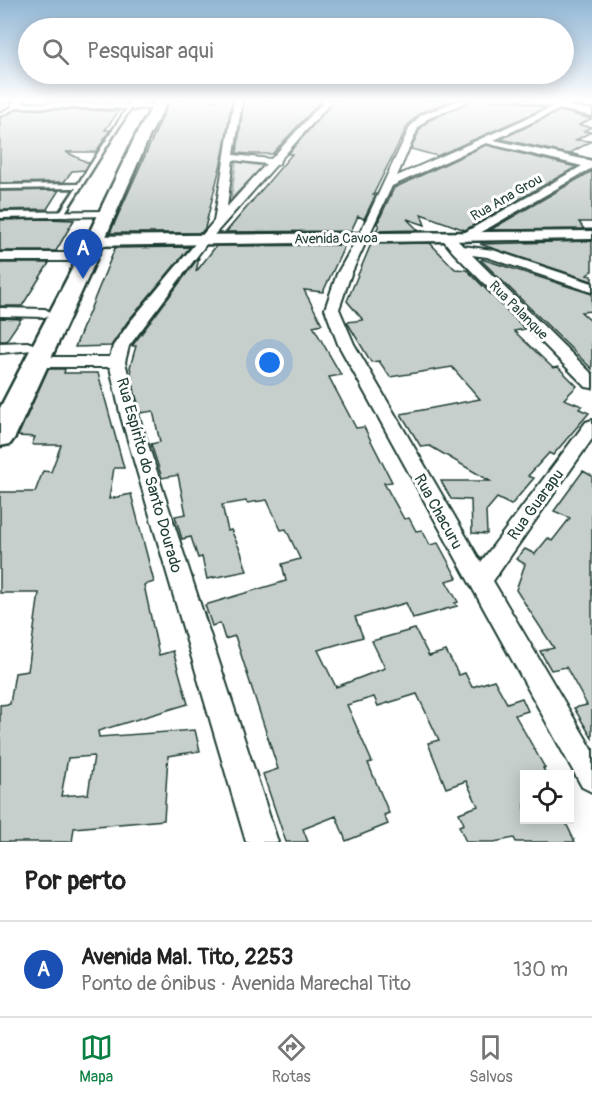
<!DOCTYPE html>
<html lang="pt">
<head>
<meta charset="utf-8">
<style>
	:root { --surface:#fff; --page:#f2f2f2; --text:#222; --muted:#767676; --line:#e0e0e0; --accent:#0b8043 }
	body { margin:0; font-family:Pangolin,sans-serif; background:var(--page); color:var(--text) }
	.controls { position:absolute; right:18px; bottom:18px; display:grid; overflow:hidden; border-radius:0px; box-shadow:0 3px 15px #0003 }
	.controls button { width:54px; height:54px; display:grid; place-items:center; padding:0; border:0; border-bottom:2px solid var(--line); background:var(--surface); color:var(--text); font:30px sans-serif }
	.you { position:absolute; left:270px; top:363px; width:21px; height:21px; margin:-15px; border:4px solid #fff; border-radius:50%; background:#1a73e8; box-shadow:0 0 0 9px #1a73e833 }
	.badge { display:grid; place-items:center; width:39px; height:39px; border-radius:50%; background:var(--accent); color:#fff; font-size:20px; font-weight:700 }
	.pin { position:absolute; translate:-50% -50px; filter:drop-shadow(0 2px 3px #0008) }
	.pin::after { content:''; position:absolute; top:32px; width:21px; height:18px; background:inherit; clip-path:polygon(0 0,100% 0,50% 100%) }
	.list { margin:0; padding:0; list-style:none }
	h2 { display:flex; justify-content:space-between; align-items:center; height:78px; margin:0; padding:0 24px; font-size:26px }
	h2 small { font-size:20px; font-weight:400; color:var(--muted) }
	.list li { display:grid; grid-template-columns:39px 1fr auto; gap:18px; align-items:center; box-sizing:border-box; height:96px; padding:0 24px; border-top:2px solid var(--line) }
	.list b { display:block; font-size:22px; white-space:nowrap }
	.list p { margin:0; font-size:20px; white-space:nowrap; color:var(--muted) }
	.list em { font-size:20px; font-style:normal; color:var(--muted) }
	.icon { flex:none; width:33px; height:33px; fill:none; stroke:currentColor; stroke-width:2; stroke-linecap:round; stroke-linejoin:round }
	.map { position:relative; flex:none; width:592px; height:842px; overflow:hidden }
	.search { position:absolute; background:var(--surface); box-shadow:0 3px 15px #0003; left:18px; right:18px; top:18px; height:66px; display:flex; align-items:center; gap:15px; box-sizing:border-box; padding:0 21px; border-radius:33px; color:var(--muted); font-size:22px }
	.sheet { height:174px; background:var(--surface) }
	nav { display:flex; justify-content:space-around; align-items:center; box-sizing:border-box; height:84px; border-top:2px solid var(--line); background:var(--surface); font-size:16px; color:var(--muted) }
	nav a { display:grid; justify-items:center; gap:3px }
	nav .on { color:var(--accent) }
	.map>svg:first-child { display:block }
	.green { fill:#dee3e2; stroke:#7e908b; stroke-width:1.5 }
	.building { fill:#c7cfcc; stroke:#1f3d34; stroke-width:1.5; fill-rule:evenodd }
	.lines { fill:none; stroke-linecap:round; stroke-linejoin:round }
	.service-casing { stroke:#1f3d34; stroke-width:5 }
	.minor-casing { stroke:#1f3d34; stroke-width:4 }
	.tertiary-casing { stroke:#1f3d34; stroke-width:5 }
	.primary-casing { stroke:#1f3d34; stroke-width:5 }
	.service { fill:#fff; fill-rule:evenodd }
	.minor { fill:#fff; fill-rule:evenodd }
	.tertiary { fill:#fff; fill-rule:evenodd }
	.primary { fill:#fff; fill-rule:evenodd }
	.rail-casing { stroke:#1f3d34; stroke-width:3 }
	.rail { stroke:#fff; stroke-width:2; stroke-dasharray:7; stroke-linecap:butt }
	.labels { text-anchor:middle; stroke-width:6; stroke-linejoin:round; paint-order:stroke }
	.far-street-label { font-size:14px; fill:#1f3d34; stroke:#fff }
	.street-label { font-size:16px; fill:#1f3d34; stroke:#fff }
</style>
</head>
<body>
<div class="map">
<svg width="592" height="842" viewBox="0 0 592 842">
	<rect width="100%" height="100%" fill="#fff"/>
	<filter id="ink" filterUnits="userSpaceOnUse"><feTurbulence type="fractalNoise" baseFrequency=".0167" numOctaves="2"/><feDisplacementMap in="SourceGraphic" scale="12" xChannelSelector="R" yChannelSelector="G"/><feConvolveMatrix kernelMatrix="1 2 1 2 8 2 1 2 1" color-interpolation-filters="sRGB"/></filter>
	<g filter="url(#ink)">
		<path class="green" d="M236 162 263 166 231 199Z"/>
		<path class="building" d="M170 100H232L223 155 205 228 201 233H110Z
			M244 100H322L272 154H250L237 153Z
			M335 100 379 102V100H453L420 113 408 125 373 195 376 194 364 219 358 216 351 231 226 232 292 154H288Z
			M473 100H517L545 108 437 156 411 149 420 129 428 121Z
			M18 109 119 111 105 130H110L96 152H66L89 163 85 170 72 171 64 182 0 183V118Z
			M560 111 591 119 579 125 592 127 584 131 591 132 576 140 592 141 570 153 592 159 501 139Z
			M486 145 576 167 465 230 421 214 425 225 407 219 418 230 376 231 379 225 377 224 394 188Z
			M592 171V222H579L584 229 490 230Z
			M59 190 47 209 0 210V191Z
			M0 220 47 219 74 220 56 251H0Z
			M592 241V271L587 275 592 276V281L480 244Z
			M430 243 455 269 467 270 525 329 514 331 553 368 558 367 577 386 564 399 582 406 579 409 589 413 553 455 549 453 528 476 534 478 511 505 497 498 486 511 487 534 472 533 471 500 451 499 441 481H490L430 446 421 447 401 414 480 399 452 367 390 377 379 361 371 362 347 322 363 320 347 301 371 244Z
			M345 245 323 292 304 290 322 324 313 326 341 375 329 377 356 428 364 427 392 482 384 483 404 519 409 518 416 531 422 530 430 545 438 543 457 578 446 581 458 602 455 603 457 606 413 618 406 603 355 617 363 637 318 650 336 687 385 668 372 641 415 629 429 656 446 651 459 675 465 673 472 687 494 680 507 703 522 698 528 711 515 715 545 768H543L546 774H525V819H564L575 842H516L514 838 494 842H466L459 826 464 824 459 813 478 806 466 781 446 788 428 743 439 740 417 694 378 706 374 697 347 705 372 762 368 763 389 813 384 815 388 824 346 841 336 816 303 829 308 842H286L263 774 278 769 235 636 225 639 220 623 212 626 205 605 286 581 282 564 300 559 286 529 281 530 267 500 247 503 246 501 222 505 228 531 231 530 241 552 247 571 207 579 202 557 198 558 191 537 182 539 175 516 186 514 178 475 162 478 151 444 160 442 153 411 141 413 135 393 130 367 136 346H132L199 257 196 272 216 246Z
			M190 247 128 321 111 346 75 347 115 248Z
			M482 259 592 294V311L581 312 592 322V369L481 260Z
			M0 263H49L22 306H0Z
			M0 318 21 319 6 341H0Z
			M48 369H65L64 373H98L124 468H114L109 499 131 494 154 582 144 585 159 655 173 651 188 704 98 731 99 737 195 730 200 751 168 756 164 820 74 828 72 842H0V705L10 704 15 673 28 671 39 593H0V492H35L43 471 51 472 61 445H34L32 444 35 437 18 436ZM94 756 88 794 61 796 68 758Z
			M583 471 592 476V738L574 708 587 705 566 667 551 670 540 651 554 648 516 590 525 564 516 559 525 549 535 554 548 538 552 541 570 518 554 511Z"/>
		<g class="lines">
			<defs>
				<path id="service" d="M17 105 20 106 0 116V113Z
					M129 105 132 106 63 216 58 215 76 188 0 189V185L78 184Z"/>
				<path id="minor" d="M17 100H26L23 103 159 105 163 107 159 109 12 107V103Z
					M234 100H242L234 155 271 159 325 100H333L280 160 279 164 276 165 207 243 129 346 125 362 139 417 278 842H246L121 417 110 367H37L29 362 37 357H110L113 346 130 322 214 221ZM233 160 266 164 227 207Z
					M460 100H471L427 119 418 128 397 176 568 100H579L494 140 592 161V168L466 241 462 240V234L582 166 486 143 392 186 351 274 339 309 354 344 481 562 586 422 592 420V439L493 581 592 749V792L582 787 338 344 325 309 337 274 358 237 410 127 421 115Z
					M107 211 113 214 111 216 0 218V212Z
					M447 233 451 234 463 246 493 250 592 283V292L487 257 472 255 592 374V388L586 387 453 252 441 237Z
					M0 253H72L78 257 72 261H0Z
					M0 308 45 309 52 313 45 317 0 316Z
					M27 342 33 344 35 347 33 350 0 353V343Z"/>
				<path id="tertiary" d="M519 100H540L592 110V116Z
					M592 231V239L80 246 72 241 80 236Z"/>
				<path id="primary" d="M130 100H142L137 109 133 110 127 106Z
					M156 100H168L150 135 91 271 15 437 10 444 0 446V408L71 271 136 135Z"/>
			</defs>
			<use href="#service" class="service-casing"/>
			<use href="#minor" class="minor-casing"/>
			<use href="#tertiary" class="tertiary-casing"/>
			<use href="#primary" class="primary-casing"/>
			<use href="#service" class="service"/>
			<use href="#minor" class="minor"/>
			<use href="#tertiary" class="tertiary"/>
			<use href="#primary" class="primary"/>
			<defs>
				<path id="rail" d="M0 106 12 100"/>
			</defs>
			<use href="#rail" class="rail-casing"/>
			<use href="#rail" class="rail"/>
		</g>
	</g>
	<linearGradient id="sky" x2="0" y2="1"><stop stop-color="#91b6d4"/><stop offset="0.46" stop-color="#fff"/><stop offset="1" stop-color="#fff" stop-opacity="0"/></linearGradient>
	<rect width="592" height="218" fill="url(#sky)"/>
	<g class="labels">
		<g class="far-street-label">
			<text transform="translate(506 197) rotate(-30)" y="5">Rua Ana Grou</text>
			<text transform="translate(336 238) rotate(-1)" y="5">Avenida Cavoa</text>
			<text transform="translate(519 310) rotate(45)" y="5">Rua Palanque</text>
		</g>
		<g class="street-label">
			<text transform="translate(150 475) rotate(74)" y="6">Rua Espírito do Santo Dourado</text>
			<text transform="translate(535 504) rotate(-54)" y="6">Rua Guarapu</text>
			<text transform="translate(439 511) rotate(61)" y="6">Rua Chacuru</text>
		</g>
	</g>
</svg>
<div class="controls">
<button><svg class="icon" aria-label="locate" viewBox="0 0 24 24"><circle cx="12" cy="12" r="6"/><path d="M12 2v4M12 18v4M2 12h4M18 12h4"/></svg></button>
</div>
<div class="you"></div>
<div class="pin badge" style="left:83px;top:279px;background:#1a4fb4">A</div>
<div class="search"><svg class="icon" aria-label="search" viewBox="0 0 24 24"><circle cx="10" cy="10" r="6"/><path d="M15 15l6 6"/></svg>Pesquisar aqui</div>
</div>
<section class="sheet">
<h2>Por perto<small></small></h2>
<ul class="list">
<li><span class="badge" style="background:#1a4fb4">A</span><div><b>Avenida Mal. Tito, 2253</b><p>Ponto de ônibus · Avenida Marechal Tito</p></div><em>130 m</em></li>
</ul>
</section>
<nav>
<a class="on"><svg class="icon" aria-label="map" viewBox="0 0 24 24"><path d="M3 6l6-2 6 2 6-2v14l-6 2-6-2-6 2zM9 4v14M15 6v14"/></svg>Mapa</a>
<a><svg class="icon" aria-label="directions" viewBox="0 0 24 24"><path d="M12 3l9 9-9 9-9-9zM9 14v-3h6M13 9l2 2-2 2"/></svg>Rotas</a>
<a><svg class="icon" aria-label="saved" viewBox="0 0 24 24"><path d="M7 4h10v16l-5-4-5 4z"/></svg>Salvos</a>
</nav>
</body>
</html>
